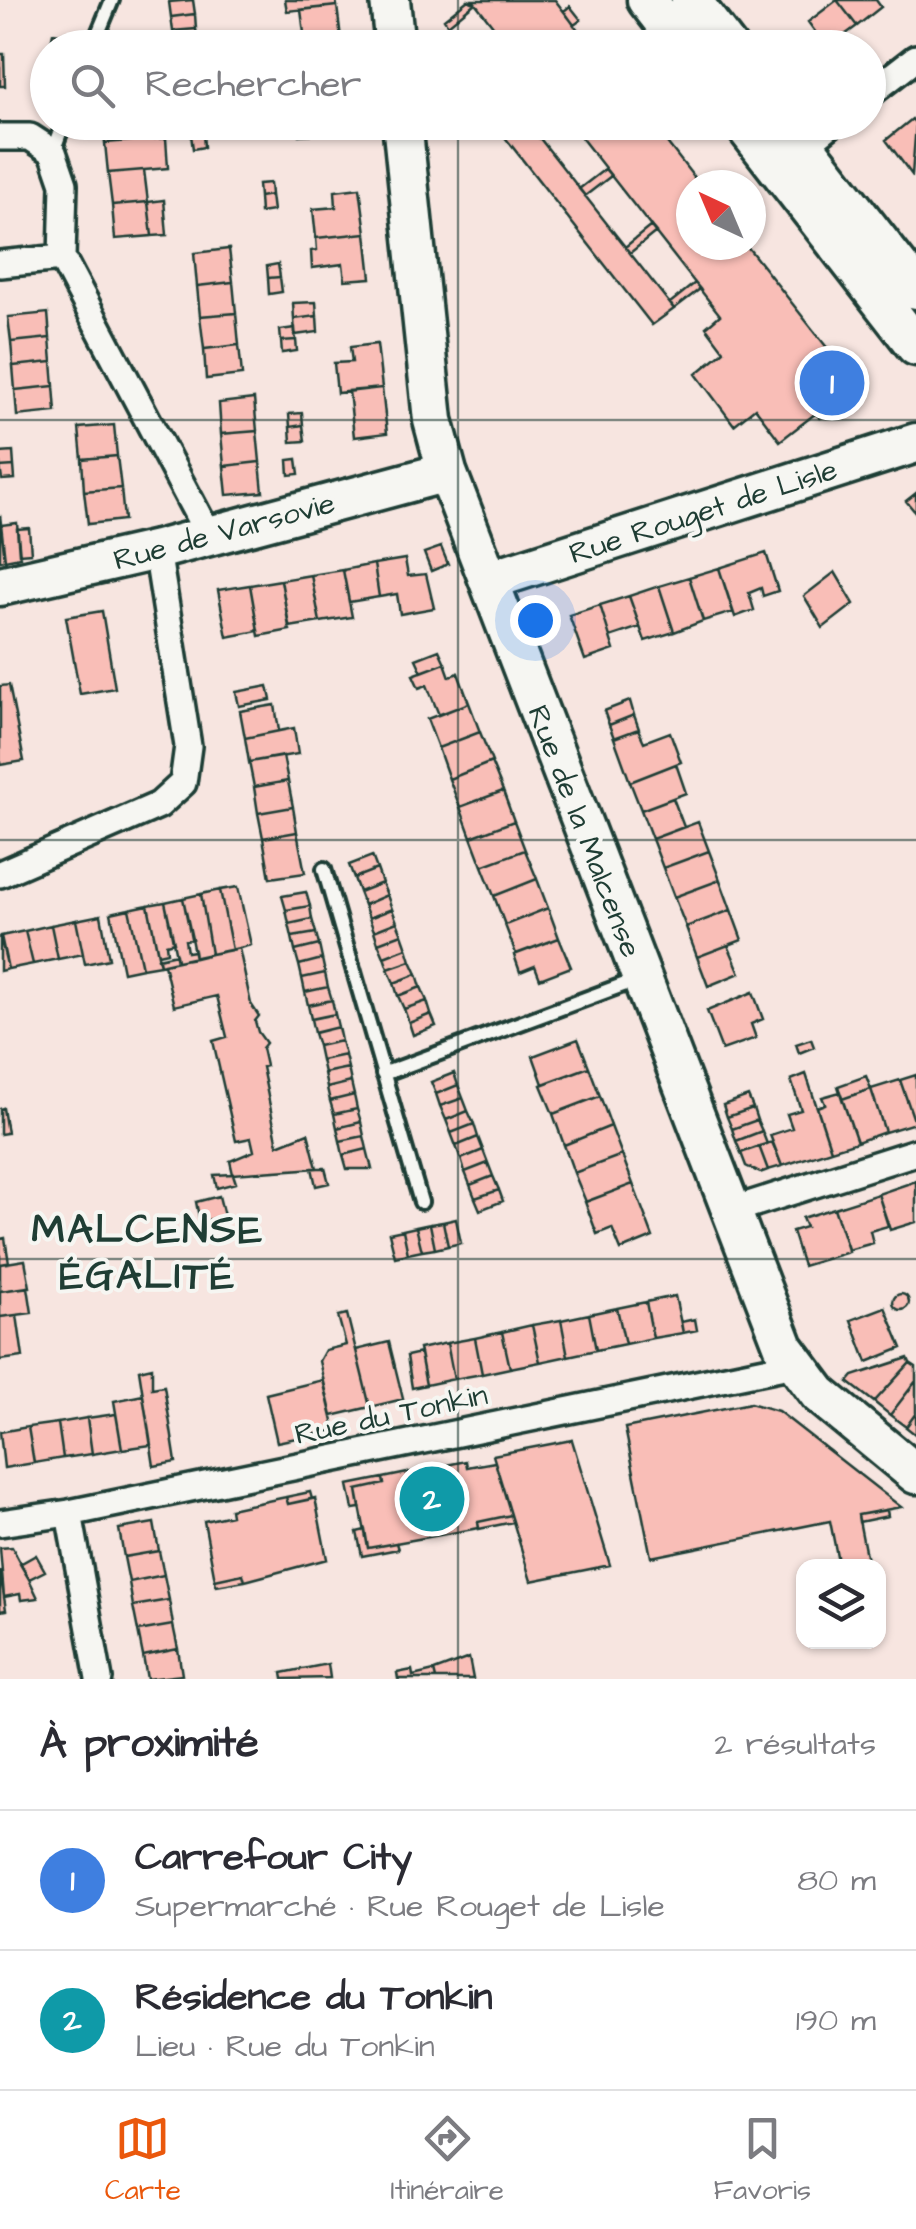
<!DOCTYPE html>
<html lang="fr">
<head>
<meta charset="utf-8">
<style>
	:root { --surface:#fff; --page:#f2f2f3; --text:#2b2b33; --muted:#7c7c81; --line:#e1e1e2; --accent:#ea580c }
	body { margin:0; font-family:"Architects Daughter",sans-serif; background:var(--page); color:var(--text) }
	.controls { position:absolute; right:30px; bottom:30px; display:grid; overflow:hidden; border-radius:20px; box-shadow:0 2px 8px #0004 }
	.controls button { width:90px; height:90px; display:grid; place-items:center; padding:0; border:0; border-bottom:2px solid var(--line); background:var(--surface); color:var(--text); font:50px sans-serif }
	.compass { position:absolute; left:676px; top:170px; width:90px; height:90px; border-radius:50%; background:var(--surface); box-shadow:0 2px 8px #0004; rotate:316deg }
	.you { position:absolute; left:535px; top:620px; width:35px; height:35px; margin:-25px; border:8px solid #fff; border-radius:50%; background:#1a73e8; box-shadow:0 0 0 15px #1a73e833 }
	.badge { display:grid; place-items:center; width:65px; height:65px; border-radius:50%; background:var(--accent); color:#fff; font-size:32px; font-weight:700 }
	.pin { position:absolute; translate:-50% -50%; border:5px solid #fff; box-shadow:0 2px 10px #0006 }
	.list { margin:0; padding:0; list-style:none }
	h2 { display:flex; justify-content:space-between; align-items:center; height:130px; margin:0; padding:0 40px; font-size:42px }
	h2 small { font-size:32px; font-weight:400; color:var(--muted) }
	.list li { display:grid; grid-template-columns:65px 1fr auto; gap:30px; align-items:center; box-sizing:border-box; height:140px; padding:0 40px; border-top:2px solid var(--line) }
	.list b { display:block; font-size:38px; white-space:nowrap }
	.list p { margin:0; font-size:32px; white-space:nowrap; color:var(--muted) }
	.list em { font-size:32px; font-style:normal; color:var(--muted) }
	.icon { flex:none; width:55px; height:55px; fill:none; stroke:currentColor; stroke-width:2; stroke-linecap:round; stroke-linejoin:round }
	.map { position:relative; flex:none; width:916px; height:1679px; overflow:hidden }
	.search { position:absolute; background:var(--surface); box-shadow:0 2px 8px #0004; left:30px; right:30px; top:30px; height:110px; display:flex; align-items:center; gap:25px; box-sizing:border-box; padding:0 35px; border-radius:55px; color:var(--muted); font-size:38px }
	.sheet { height:410px; background:var(--surface) }
	nav { display:flex; justify-content:space-around; align-items:center; box-sizing:border-box; height:140px; border-top:2px solid var(--line); background:var(--surface); font-size:28px; color:var(--muted) }
	nav a { display:grid; justify-items:center; gap:5px }
	nav .on { color:var(--accent) }
	.map>svg:first-child { display:block }
	.building { fill:#f9beb7; stroke:#1f3d34; stroke-width:2.5 }
	.lines { fill:none; stroke-linecap:round; stroke-linejoin:round }
	.lane-casing { stroke:#1f3d34; stroke-width:20 }
	.street-casing { stroke:#1f3d34; stroke-width:32 }
	.secondary-casing { stroke:#1f3d34; stroke-width:45 }
	.lane { stroke:#f6f6f2; stroke-width:12 }
	.street { stroke:#f6f6f2; stroke-width:25 }
	.secondary { stroke:#f6f6f2; stroke-width:38 }
	.grid { fill:none; stroke:#1f3d34; stroke-width:2.5; stroke-opacity:0.55 }
	.labels { text-anchor:middle; stroke-width:8; stroke-linejoin:round; paint-order:stroke }
	.street-label { font-size:30px; fill:#1f3d34; stroke:#f6f6f2 }
	.district-label { font-size:40px; font-weight:bold; letter-spacing:2.5px; fill:#1f3d34; stroke:#f6f6f2 }
</style>
</head>
<body>
<div class="map">
<svg width="916" height="1679" viewBox="0 0 916 1679">
	<rect width="100%" height="100%" fill="#f7e5e0"/>
	<filter id="ink" filterUnits="userSpaceOnUse"><feTurbulence type="fractalNoise" baseFrequency=".01" numOctaves="2"/><feDisplacementMap in="SourceGraphic" scale="20" xChannelSelector="R" yChannelSelector="G"/><feConvolveMatrix kernelMatrix="1 2 1 2 8 2 1 2 1" color-interpolation-filters="sRGB"/></filter>
	<g filter="url(#ink)">
		<path class="building" d="M193 0 195 14 171 17 169 2Z
			M285 0H336L337 6 287 11Z
			M468 0 475 3 448 25 444 19Z
			M473 0H555L592 48H510Z
			M837 0H876L881 7 857 26Z
			M837 0 857 26 827 48 808 22Z
			M337 6 341 38 305 41 301 10Z
			M570 6 581 20 574 25 564 11Z
			M195 14 196 29 173 31 171 17Z
			M196 29 198 43 174 46 173 31Z
			M53 33 66 35 64 48 50 47Z
			M456 33 468 48H438Z
			M341 38 342 48H286L285 43Z
			M0 54H4L5 86H0Z
			M912 119 916 124 912 175 886 140Z
			M103 122H140L142 140 105 143Z
			M189 122H201L203 133 191 135Z
			M298 122H314V134L299 135Z
			M314 122H350L351 129 314 134Z
			M493 122H527L674 309 652 325Z
			M547 122H559L539 138 535 132Z
			M569 122H651L700 185H691V245H746L855 383 780 441 755 408 734 425 696 374 724 351 706 327 720 315Z
			M662 122 671 134 664 139 653 125Z
			M203 133 204 147 193 149 191 135Z
			M166 138 168 168 108 173 105 143Z
			M605 169 611 176 585 196 579 189Z
			M144 170 148 202 112 205 108 173Z
			M270 183 271 195 259 197 258 184Z
			M360 188 366 233 316 238 313 209 336 207 335 191Z
			M271 195 273 211 260 213 259 197Z
			M164 200 167 235 152 236 148 202Z
			M148 202 152 236 115 239 112 205Z
			M651 226 656 232 630 253 625 247Z
			M366 233 371 278 345 280 343 264 312 268 311 251 317 250 316 238Z
			M229 249 233 282 197 286 194 253Z
			M278 264 280 277 268 278 267 266Z
			M280 277 282 292 269 294 268 278Z
			M233 282 236 313 200 316 197 286Z
			M695 283 700 289 674 309 670 303Z
			M316 302 317 316 294 319 293 303Z
			M48 313 50 338 11 342 8 317Z
			M236 313 239 345 204 349 200 316Z
			M317 316 318 332 295 335 294 319Z
			M295 328 296 340 281 341 280 330Z
			M50 338 52 362 13 366 11 342Z
			M296 340 297 351 282 353 281 341Z
			M377 344 382 388 337 393 334 363 352 362 350 347Z
			M239 345 242 375 206 379 204 349Z
			M845 361 863 385 820 418 816 414 855 383 841 364Z
			M52 362 54 386 15 390 13 366Z
			M54 386 56 412 17 416 15 390Z
			M382 388 387 433 354 437 349 391Z
			M254 399 257 431 221 434 219 403Z
			M302 413 303 425 290 427 289 414Z
			M114 425 117 456 82 459 79 428Z
			M303 425 305 441 291 442 290 427Z
			M257 431 260 462 224 466 221 434Z
			M13 452 14 466 0 467V453Z
			M117 456 121 488 84 491 82 459Z
			M297 459 299 474 289 475 288 460Z
			M260 462 263 492 227 495 224 466Z
			M14 466 15 479 2 480 0 467Z
			M121 488 124 520 88 524 84 491Z
			M916 493V513L906 501Z
			M0 515 5 560 0 561Z
			M17 523 20 557 5 560 1 525Z
			M29 528 31 553 19 554 17 529Z
			M441 547 448 564 431 571 424 553Z
			M766 553 778 591 763 596 761 588 749 593 754 610 735 617 719 568Z
			M405 559 408 576 426 574 434 608 400 614 397 594 379 597 374 564Z
			M374 564 379 597 349 602 343 570Z
			M719 568 733 612 703 621 689 577Z
			M343 570 352 617 320 622 311 575Z
			M835 572 854 604 823 628 804 596Z
			M311 575 320 622 289 627 281 580Z
			M689 577 703 621 674 632 659 586Z
			M281 580 290 630 259 636 250 585Z
			M250 585 258 631 227 637 218 590Z
			M659 586 674 632 645 641 629 596Z
			M629 596 640 627 610 637 600 605Z
			M600 605 614 650 585 660 569 615Z
			M102 611 115 688 80 694 66 617Z
			M439 650 445 663 422 672 416 659Z
			M445 663 450 677 458 673 469 703 439 715 427 685 419 688 413 675Z
			M9 685 24 761 0 765V686Z
			M268 686 271 700 239 706 236 692Z
			M630 701 634 715 609 725 604 711Z
			M469 703 480 732 438 748 427 719Z
			M275 705 279 731 245 738 240 711Z
			M634 715 639 729 614 738 609 725Z
			M294 728 298 754 249 762 245 738Z
			M638 729 644 742 670 732 681 762 630 782 614 738Z
			M480 732 492 762 449 779 438 748Z
			M283 756 288 781 254 787 249 762Z
			M491 762 503 791 460 807 449 779Z
			M676 764 686 793 641 810 630 782Z
			M288 781 293 807 258 813 254 787Z
			M503 791 514 821 471 837 460 807Z
			M673 798 684 827 652 839 641 810Z
			M293 807 297 832 263 838 258 813Z
			M514 821 525 850 482 866 471 837Z
			M698 822 709 851 663 868 652 839Z
			M297 832 305 873 270 878 263 838Z
			M525 850 537 879 494 896 482 866Z
			M709 851 720 880 674 897 663 868Z
			M372 856 377 869 354 878 349 865Z
			M377 869 382 883 359 892 354 878Z
			M537 879 548 908 505 925 494 896Z
			M720 880 731 910 686 927 674 897Z
			M382 883 387 895 364 905 359 892Z
			M238 887 251 945 232 950 220 890Z
			M220 890 232 950 211 954 201 894Z
			M306 892 310 906 286 910 282 896Z
			M201 894 211 954 195 958 183 898Z
			M387 895 392 909 369 918 364 905Z
			M183 898 192 939 185 940 187 952 194 951 195 958 177 961 165 902Z
			M165 902 174 942 166 944 167 952 158 954 148 905Z
			M148 905 160 965 142 968 129 909Z
			M310 906 312 919 289 924 286 910Z
			M548 908 559 938 516 954 505 925Z
			M129 909 142 968 123 972 111 913Z
			M392 909 397 922 374 931 369 918Z
			M731 910 742 940 697 957 686 927Z
			M101 915 109 959 85 964 76 920Z
			M312 919 316 933 292 937 289 924Z
			M76 920 83 954 58 959 51 925Z
			M397 922 402 934 378 943 374 931Z
			M51 925 58 959 33 964 25 931Z
			M25 931 33 964 8 969 1 936Z
			M316 933 319 945 295 951 292 937Z
			M402 934 407 948 384 957 378 943Z
			M0 936 8 969 0 971Z
			M559 938 571 967 540 979 535 966 520 972 514 955Z
			M319 945 322 959 299 965 295 951Z
			M728 945 740 973 708 986 697 957Z
			M239 948 251 1004 259 1016 255 1021 258 1032 266 1043 262 1048 266 1066 262 1067 278 1145 308 1133 317 1168 233 1174 230 1161 254 1151 251 1138 236 1141 213 1041 227 1037 217 996 174 1006 164 964Z
			M407 948 411 961 388 969 384 957Z
			M176 954 177 961 160 965 158 958Z
			M322 959 325 973 302 978 299 965Z
			M411 961 417 974 394 983 388 969Z
			M325 973 328 987 305 992 302 978Z
			M417 974 421 987 398 996 394 983Z
			M328 987 332 1000 308 1005 305 992Z
			M421 987 427 1001 404 1009 398 996Z
			M753 992 763 1019 751 1024 756 1038 722 1050 707 1011Z
			M332 1000 335 1014 311 1019 308 1005Z
			M427 1001 431 1014 409 1023 404 1009Z
			M335 1014 338 1027 314 1033 311 1019Z
			M431 1014 436 1026 413 1035 409 1023Z
			M338 1027 341 1041 318 1046 314 1033Z
			M578 1039 589 1067 543 1084 533 1056Z
			M811 1039 814 1047 799 1053 796 1044Z
			M341 1041 345 1055 321 1060 318 1046Z
			M345 1055 348 1068 324 1073 321 1060Z
			M589 1067 600 1096 553 1114 541 1085Z
			M348 1068 351 1082 327 1088 324 1073Z
			M454 1073 458 1085 436 1094 431 1082Z
			M806 1074 831 1150 782 1166 770 1135 792 1128 787 1114 801 1110 791 1080Z
			M916 1075V1123H915L900 1080Z
			M866 1076 871 1089 842 1099 838 1086Z
			M900 1080 915 1123 885 1132 871 1089Z
			M351 1082 354 1095 330 1101 327 1088Z
			M458 1085 463 1098 440 1106 436 1094Z
			M871 1089 885 1132 857 1142 842 1099Z
			M840 1092 857 1142 831 1150 817 1107 825 1104 822 1097Z
			M354 1095 357 1109 334 1114 330 1101Z
			M600 1096 611 1126 564 1145 553 1114Z
			M748 1096 753 1108 727 1117 723 1105Z
			M463 1098 468 1111 446 1120 440 1106Z
			M3 1108 7 1133 0 1134V1109Z
			M753 1108 757 1120 732 1129 727 1117Z
			M357 1109 361 1122 337 1128 334 1114Z
			M468 1111 474 1124 451 1133 446 1120Z
			M757 1120 762 1131 736 1141 732 1129Z
			M361 1122 364 1136 340 1141 337 1128Z
			M474 1124 478 1137 456 1146 451 1133Z
			M611 1126 622 1155 574 1173 564 1145Z
			M762 1131 767 1144 741 1153 736 1141Z
			M364 1136 367 1149 343 1155 340 1141Z
			M478 1137 483 1150 461 1159 456 1146Z
			M772 1142 782 1166 768 1170 759 1146Z
			M759 1146 768 1170 760 1173 746 1166 741 1153Z
			M367 1149 372 1169H347L343 1155Z
			M483 1150 488 1163 465 1172 461 1159Z
			M622 1155 633 1184 586 1202 574 1173Z
			M488 1163 493 1176 470 1185 465 1172Z
			M312 1168H325L329 1183 316 1186Z
			M233 1174 236 1183 217 1188 214 1175Z
			M493 1176 499 1190 475 1198 470 1185Z
			M916 1181V1222L890 1230 878 1194Z
			M633 1184 653 1237 621 1250 612 1228 597 1234 585 1202Z
			M499 1190 503 1201 480 1210 475 1198Z
			M878 1194 888 1226 870 1231 873 1243 848 1250 834 1208Z
			M219 1196 224 1216 200 1222 196 1202Z
			M834 1208 849 1252 803 1266 792 1231 806 1227 802 1218Z
			M456 1219 461 1243 448 1246 443 1222Z
			M443 1222 448 1246 435 1249 430 1224Z
			M430 1224 435 1249 422 1251 416 1227Z
			M416 1227 422 1251 408 1254 403 1230Z
			M403 1230 408 1254 395 1257 389 1233Z
			M5 1238 9 1263 0 1264V1239Z
			M25 1260 30 1287 0 1291V1264Z
			M28 1287 32 1313 0 1317V1291Z
			M893 1302a8 8 0 1 1 16 0a8 8 0 1 1-16 0Z
			M675 1296 683 1333 653 1338 646 1302Z
			M646 1302 653 1338 625 1344 617 1308Z
			M885 1307 902 1348 867 1362 851 1320Z
			M617 1308 625 1344 596 1350 589 1314Z
			M347 1314 370 1407 332 1416 319 1361 325 1350 346 1345 338 1316Z
			M589 1314 596 1350 568 1356 561 1320Z
			M17 1315 23 1357 0 1360V1317Z
			M695 1319 697 1330 683 1333 681 1322Z
			M561 1320 568 1356 540 1362 532 1325Z
			M532 1325 540 1362 510 1368 502 1332Z
			M502 1332 510 1368 482 1374 475 1338Z
			M475 1338 482 1374 454 1379 447 1343Z
			M389 1342 403 1399 370 1407 356 1350Z
			M447 1343 454 1379 426 1385 419 1349Z
			M420 1353 426 1385 412 1388 407 1356Z
			M908 1358 910 1363 874 1402 848 1382 853 1376Z
			M910 1363 916 1367V1381L890 1415 874 1402Z
			M152 1367V1388L164 1386 176 1462 154 1466 139 1370Z
			M323 1380 335 1430 277 1442 266 1394Z
			M916 1381V1413L906 1427 890 1415Z
			M143 1395 151 1445 122 1449 114 1401Z
			M750 1403 778 1411 901 1507 858 1515 868 1566H839L830 1521 651 1557 625 1428Z
			M916 1413V1435L906 1427Z
			M116 1414 122 1449 92 1454 87 1418Z
			M87 1418 92 1454 63 1458 58 1423Z
			M58 1423 63 1458 34 1463 28 1427Z
			M28 1427 34 1463 4 1468 0 1432Z
			M572 1440 610 1565 531 1581 493 1455Z
			M466 1461 467 1467 495 1462 511 1515 478 1522 479 1528 368 1548 357 1490 384 1484 383 1478Z
			M383 1478 384 1484 357 1490 360 1508 353 1509 348 1485Z
			M310 1492 312 1499 288 1504 286 1497Z
			M286 1497 288 1504 315 1498 327 1559 249 1580 245 1581 243 1574 215 1580 204 1521 231 1515 230 1509Z
			M887 1510 888 1516 859 1522 858 1515Z
			M511 1515 513 1522 479 1529 478 1522Z
			M154 1523 159 1551 124 1557 119 1529Z
			M365 1530 368 1548 396 1543 398 1549 362 1556 357 1532Z
			M12 1547 29 1579 38 1598 21 1600 20 1594 4 1597 0 1548Z
			M159 1551 164 1575 129 1582 124 1557Z
			M36 1555 45 1571 29 1579 20 1564Z
			M0 1570 6 1610 0 1611Z
			M243 1574 245 1581 216 1586 215 1580Z
			M164 1575 169 1600 133 1606 129 1582Z
			M169 1600 173 1625 138 1631 133 1606Z
			M173 1625 178 1649 143 1656 138 1631Z
			M178 1649 182 1675 147 1679 143 1656Z
			M469 1658 473 1679H436L434 1671Z
			M328 1664 330 1678 283 1679 282 1673Z
			M412 1670 413 1676 434 1671 436 1679H398L397 1673Z"/>
		<g class="lines">
			<defs>
				<path id="lane" d="M92 48 112 0
					M53 152 64 122
					M324 869 421 1202
					M383 1074 639 979"/>
				<path id="street" d="M868 95 916 58
					M0 137H30L53 152 64 184 62 258 209 536
					M804 146 834 122
					M0 264 62 258
					M0 874 159 805 183 783 188 746 157 550
					M730 1211 916 1152
					M69 1513 99 1679
					M0 1523 69 1513 794 1364"/>
				<path id="secondary" d="M390 0 395 48
					M647 0 684 48
					M691 0 728 48
					M402 122 433 420 447 472 784 1347 819 1394 916 1474
					M742 122 916 346
					M786 122 916 289
					M489 580 916 443
					M0 586 157 550 447 472"/>
			</defs>
			<use href="#lane" class="lane-casing"/>
			<use href="#street" class="street-casing"/>
			<use href="#secondary" class="secondary-casing"/>
			<use href="#lane" class="lane"/>
			<use href="#street" class="street"/>
			<use href="#secondary" class="secondary"/>
		</g>
	</g>
	<path class="grid" d="M458 0V48M458 122V1679M0 420H916M0 840H916M0 1259H916"/>
	<g class="labels">
		<g class="street-label">
			<text transform="translate(703 511) rotate(-18)" y="10">Rue Rouget de Lisle</text>
			<text transform="translate(224 531) rotate(-15)" y="10">Rue de Varsovie</text>
			<text transform="translate(585 831) rotate(69)" y="10">Rue de la Malcense</text>
			<text transform="translate(391 1414) rotate(-12)" y="10">Rue du Tonkin</text>
		</g>
		<g class="district-label">
			<text x="148" y="1242">MALCENSE<tspan x="148" dy="46">ÉGALITÉ</tspan></text>
		</g>
	</g>
</svg>
<div class="controls">
<button><svg class="icon" aria-label="layers" viewBox="0 0 24 24"><path d="M12 4l9 5-9 5-9-5zM3 14l9 5 9-5"/></svg></button>
</div>
<svg class="compass" viewBox="-18 -18 36 36"><path d="M0-13l5 13h-10z" fill="#e53935"/><path d="M0 13l5-13h-10z" fill="#7c7c81"/></svg>
<div class="you"></div>
<div class="pin badge" style="left:832px;top:383px;background:#3f7fe0">1</div>
<div class="pin badge" style="left:432px;top:1499px;background:#0f9aa8">2</div>
<div class="search"><svg class="icon" aria-label="search" viewBox="0 0 24 24"><circle cx="10" cy="10" r="6"/><path d="M15 15l6 6"/></svg>Rechercher</div>
</div>
<section class="sheet">
<h2>À proximité<small>2 résultats</small></h2>
<ul class="list">
<li><span class="badge" style="background:#3f7fe0">1</span><div><b>Carrefour City</b><p>Supermarché · Rue Rouget de Lisle</p></div><em>80 m</em></li>
<li><span class="badge" style="background:#0f9aa8">2</span><div><b>Résidence du Tonkin</b><p>Lieu · Rue du Tonkin</p></div><em>190 m</em></li>
</ul>
</section>
<nav>
<a class="on"><svg class="icon" aria-label="map" viewBox="0 0 24 24"><path d="M3 6l6-2 6 2 6-2v14l-6 2-6-2-6 2zM9 4v14M15 6v14"/></svg>Carte</a>
<a><svg class="icon" aria-label="directions" viewBox="0 0 24 24"><path d="M12 3l9 9-9 9-9-9zM9 14v-3h6M13 9l2 2-2 2"/></svg>Itinéraire</a>
<a><svg class="icon" aria-label="saved" viewBox="0 0 24 24"><path d="M7 4h10v16l-5-4-5 4z"/></svg>Favoris</a>
</nav>
</body>
</html>
